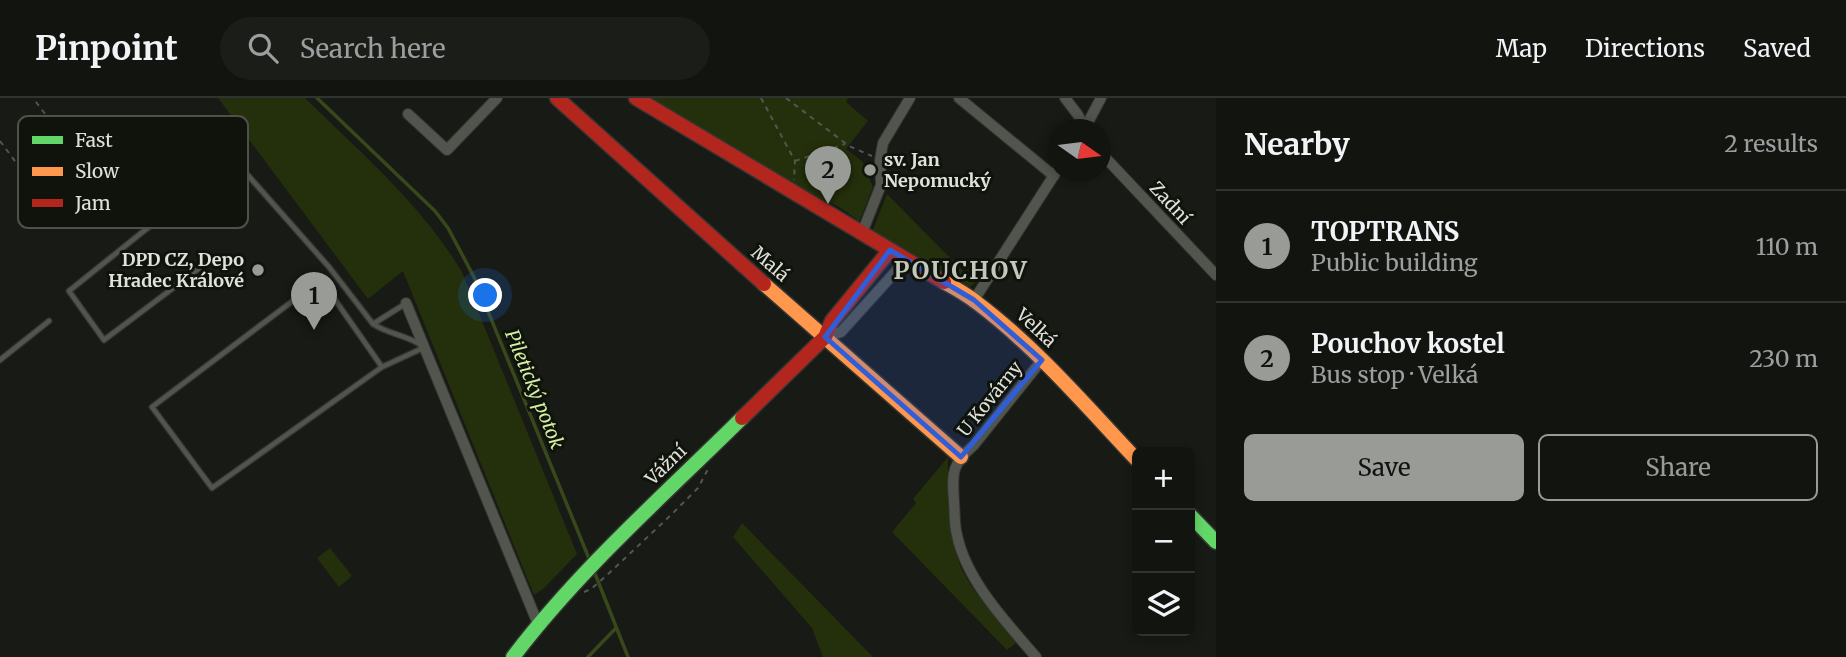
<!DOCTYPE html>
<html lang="en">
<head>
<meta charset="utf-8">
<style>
	:root { --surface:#121410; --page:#1b1d19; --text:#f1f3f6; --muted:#9c9e9f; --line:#313330; --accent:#999b96 }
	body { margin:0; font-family:Merriweather,serif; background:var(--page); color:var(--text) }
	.controls { position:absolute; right:21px; bottom:21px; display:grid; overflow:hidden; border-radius:10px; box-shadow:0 4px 10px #0003 }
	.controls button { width:63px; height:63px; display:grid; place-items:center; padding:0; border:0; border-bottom:2px solid var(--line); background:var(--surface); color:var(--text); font:35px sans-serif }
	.compass { position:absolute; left:1048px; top:21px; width:63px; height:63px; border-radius:50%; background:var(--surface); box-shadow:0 4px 10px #0003; rotate:104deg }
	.you { position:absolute; left:486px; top:198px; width:24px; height:24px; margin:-18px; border:5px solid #fff; border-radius:50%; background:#1a73e8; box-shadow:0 0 0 10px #1a73e833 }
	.badge { display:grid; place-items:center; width:46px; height:46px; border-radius:50%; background:var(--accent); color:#111; font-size:23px; font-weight:700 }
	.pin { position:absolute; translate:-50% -58px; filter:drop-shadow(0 2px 4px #0008) }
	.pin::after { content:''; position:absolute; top:37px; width:24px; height:21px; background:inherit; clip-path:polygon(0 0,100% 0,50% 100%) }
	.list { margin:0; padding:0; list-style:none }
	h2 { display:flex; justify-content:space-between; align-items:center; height:91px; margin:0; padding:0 28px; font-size:30px }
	h2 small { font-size:23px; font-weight:400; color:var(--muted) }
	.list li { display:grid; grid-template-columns:46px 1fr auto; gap:21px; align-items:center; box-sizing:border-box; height:112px; padding:0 28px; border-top:2px solid var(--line) }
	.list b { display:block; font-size:26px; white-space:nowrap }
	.list p { margin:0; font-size:23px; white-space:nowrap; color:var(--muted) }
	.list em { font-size:23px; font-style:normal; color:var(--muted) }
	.actions { display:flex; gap:14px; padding:21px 28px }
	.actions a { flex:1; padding:16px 0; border:2px solid var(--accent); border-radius:10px; text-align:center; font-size:24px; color:var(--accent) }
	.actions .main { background:var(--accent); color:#111 }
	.icon { flex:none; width:38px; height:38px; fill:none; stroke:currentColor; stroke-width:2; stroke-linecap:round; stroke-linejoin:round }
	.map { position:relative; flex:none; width:1216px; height:559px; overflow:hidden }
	header { display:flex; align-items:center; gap:42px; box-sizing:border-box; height:98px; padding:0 35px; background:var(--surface); border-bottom:2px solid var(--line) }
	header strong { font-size:33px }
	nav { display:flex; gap:38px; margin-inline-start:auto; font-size:24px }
	.search { width:490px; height:63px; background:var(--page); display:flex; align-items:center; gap:18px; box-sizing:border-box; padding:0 24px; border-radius:38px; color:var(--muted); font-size:26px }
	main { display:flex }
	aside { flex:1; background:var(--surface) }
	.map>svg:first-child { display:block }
	.green { fill:#24300b }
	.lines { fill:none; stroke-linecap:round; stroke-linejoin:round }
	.stream { stroke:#38481a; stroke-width:3.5 }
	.lane-casing { stroke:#343532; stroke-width:7 }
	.street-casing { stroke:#343532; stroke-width:12 }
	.fast-casing { stroke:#343532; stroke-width:17 }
	.slow-casing { stroke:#343532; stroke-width:17 }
	.jam-casing { stroke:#343532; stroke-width:17 }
	.path { stroke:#545651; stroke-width:2; stroke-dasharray:5 5; stroke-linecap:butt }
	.lane { stroke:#52554e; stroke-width:4.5 }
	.street { stroke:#52554e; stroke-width:10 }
	.fast { stroke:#63d668; stroke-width:14 }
	.slow { stroke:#ff974d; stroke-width:14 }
	.jam { stroke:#b3261e; stroke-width:14 }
	.marked { fill:#305dd8; fill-opacity:0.2; stroke:#305dd8; stroke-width:5; stroke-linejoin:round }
	.poi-dot { fill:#999b96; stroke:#10130b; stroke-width:2.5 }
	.labels { text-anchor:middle; stroke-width:6; stroke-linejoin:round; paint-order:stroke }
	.poi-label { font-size:18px; font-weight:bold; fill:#dfe1db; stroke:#10130b; text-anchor:start }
	.street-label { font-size:18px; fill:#dfe1db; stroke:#10130b }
	.water-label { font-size:19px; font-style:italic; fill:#d3f1a2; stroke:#10130b }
	.district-label { font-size:24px; font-weight:bold; letter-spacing:2px; fill:#c3c8bd; stroke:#10130b }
	.key { fill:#10130b; stroke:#4e5149; stroke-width:2 }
	.key-label { font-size:19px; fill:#dfe1db }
</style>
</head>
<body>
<header>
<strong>Pinpoint</strong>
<div class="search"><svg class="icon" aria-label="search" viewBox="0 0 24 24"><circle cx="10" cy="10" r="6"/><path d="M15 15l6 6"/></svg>Search here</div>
<nav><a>Map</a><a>Directions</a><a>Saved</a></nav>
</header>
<main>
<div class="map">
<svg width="1216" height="559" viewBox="0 0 1216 559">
	<rect width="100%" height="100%" fill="#181a16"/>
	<path class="green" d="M218 0H305C360 54 422 107 462 174L577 456 543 491 534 497 403 173 368 201Z
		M651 0H848L846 4 868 23 846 51 862 63 873 89 859 124C845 111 830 103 812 98Z
		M887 96 975 185 970 189 959 187 872 134Z
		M948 359C948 389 948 432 958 461 966 488 998 522 1016 545L1007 552 892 434 916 405 913 401Z
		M742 425 873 559H823L812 530 733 439Z
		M330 450 352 478 339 489 317 460Z"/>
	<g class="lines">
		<path class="stream" d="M317 0 435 113 448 130 474 179 590 463
			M594 473 628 559
			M588 559 616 530"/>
		<defs>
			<path id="lane" d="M209 163 104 242 69 193 175 108 167 98 171 86 209 58 224 56 230 57 329 169 373 226 405 206
				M373 226C388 236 406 237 421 247
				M0 262 49 223
				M382 269 331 196 318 189 310 190 152 309 212 390 382 269 423 250"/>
			<path id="street" d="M959 0 1054 78
				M1065 0 1078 17 1085 32
				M408 16 447 52 497 0
				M1084 32 1101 0
				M1100 54 1216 177
				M862 135 881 87 880 62 883 45 910 0
				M974 202 1058 71
				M406 205 538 526
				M825 239 841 234 906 162
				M1036 559C1006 524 966 482 957 437 954 426 955 415 954 404 952 375 951 367 974 347L1042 262"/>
			<path id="fast" d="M1190 417 1216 444
				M513 559C580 471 664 397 742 320"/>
			<path id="slow" d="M944 184C955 190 966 196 976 204 1036 249 1086 308 1137 362
				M764 186 961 359"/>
			<path id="jam" d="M557 0 764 186
				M636 0 944 184
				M742 320 825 239 832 223 890 152"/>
		</defs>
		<use href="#lane" class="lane-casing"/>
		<use href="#street" class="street-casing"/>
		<use href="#fast" class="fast-casing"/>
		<use href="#slow" class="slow-casing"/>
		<use href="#jam" class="jam-casing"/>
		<path class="path" d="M761 0 795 63 794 82
			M786 0 849 48 872 58
			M0 43 41 98 52 101 63 100 84 85 87 79 80 62 33 0
			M795 63 845 46
			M56 128 63 101
			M584 494 591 491 606 478 671 417 698 390 708 371"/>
		<use href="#lane" class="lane"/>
		<use href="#street" class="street"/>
		<use href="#fast" class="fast"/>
		<use href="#slow" class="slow"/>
		<use href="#jam" class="jam"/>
	</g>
	<path class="marked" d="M890 152 974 202 1042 262 961 359 825 239Z"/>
	<g class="poi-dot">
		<circle cx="870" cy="72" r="7"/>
		<circle cx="258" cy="172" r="7"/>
	</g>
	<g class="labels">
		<g class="poi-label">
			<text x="884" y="68">sv. Jan<tspan x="884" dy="21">Nepomucký</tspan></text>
			<text x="244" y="168" text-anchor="end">DPD CZ, Depo<tspan x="244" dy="21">Hradec Králové</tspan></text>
		</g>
		<g class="street-label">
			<text transform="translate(1170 105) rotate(47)" y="6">Zadní</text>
			<text transform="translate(770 166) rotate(41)" y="6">Malá</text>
			<text transform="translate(1036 230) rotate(43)" y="6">Velká</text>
			<text transform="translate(990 301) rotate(-51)" y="6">U Kovárny</text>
			<text transform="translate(666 367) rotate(-44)" y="6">Vážní</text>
		</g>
		<g class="water-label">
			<text transform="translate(535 291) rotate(68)" y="7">Piletický potok</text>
		</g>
		<g class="district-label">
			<text x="961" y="181">POUCHOV</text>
		</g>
	</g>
	<rect x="18" y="18" width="230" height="112" rx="10" class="key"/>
	<rect x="32" y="38" width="31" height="8" fill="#63d668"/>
	<rect x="32" y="69" width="31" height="9" fill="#ff974d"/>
	<rect x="32" y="101" width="31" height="8" fill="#b3261e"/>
	<g class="key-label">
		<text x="75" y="49">Fast</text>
		<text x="75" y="80">Slow</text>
		<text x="75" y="112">Jam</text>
	</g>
</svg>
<div class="controls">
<button>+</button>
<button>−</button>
<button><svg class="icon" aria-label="layers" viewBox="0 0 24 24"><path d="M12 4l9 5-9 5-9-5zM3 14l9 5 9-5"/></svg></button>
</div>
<svg class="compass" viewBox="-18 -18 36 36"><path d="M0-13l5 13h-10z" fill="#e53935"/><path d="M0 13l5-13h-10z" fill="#9c9e9f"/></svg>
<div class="you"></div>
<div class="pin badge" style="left:314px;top:232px">1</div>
<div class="pin badge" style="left:828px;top:106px">2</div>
</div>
<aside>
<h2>Nearby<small>2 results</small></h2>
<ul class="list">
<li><span class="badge">1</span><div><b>TOPTRANS</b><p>Public building</p></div><em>110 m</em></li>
<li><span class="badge">2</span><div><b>Pouchov kostel</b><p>Bus stop · Velká</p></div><em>230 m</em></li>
</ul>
<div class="actions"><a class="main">Save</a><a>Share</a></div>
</aside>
</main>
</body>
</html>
